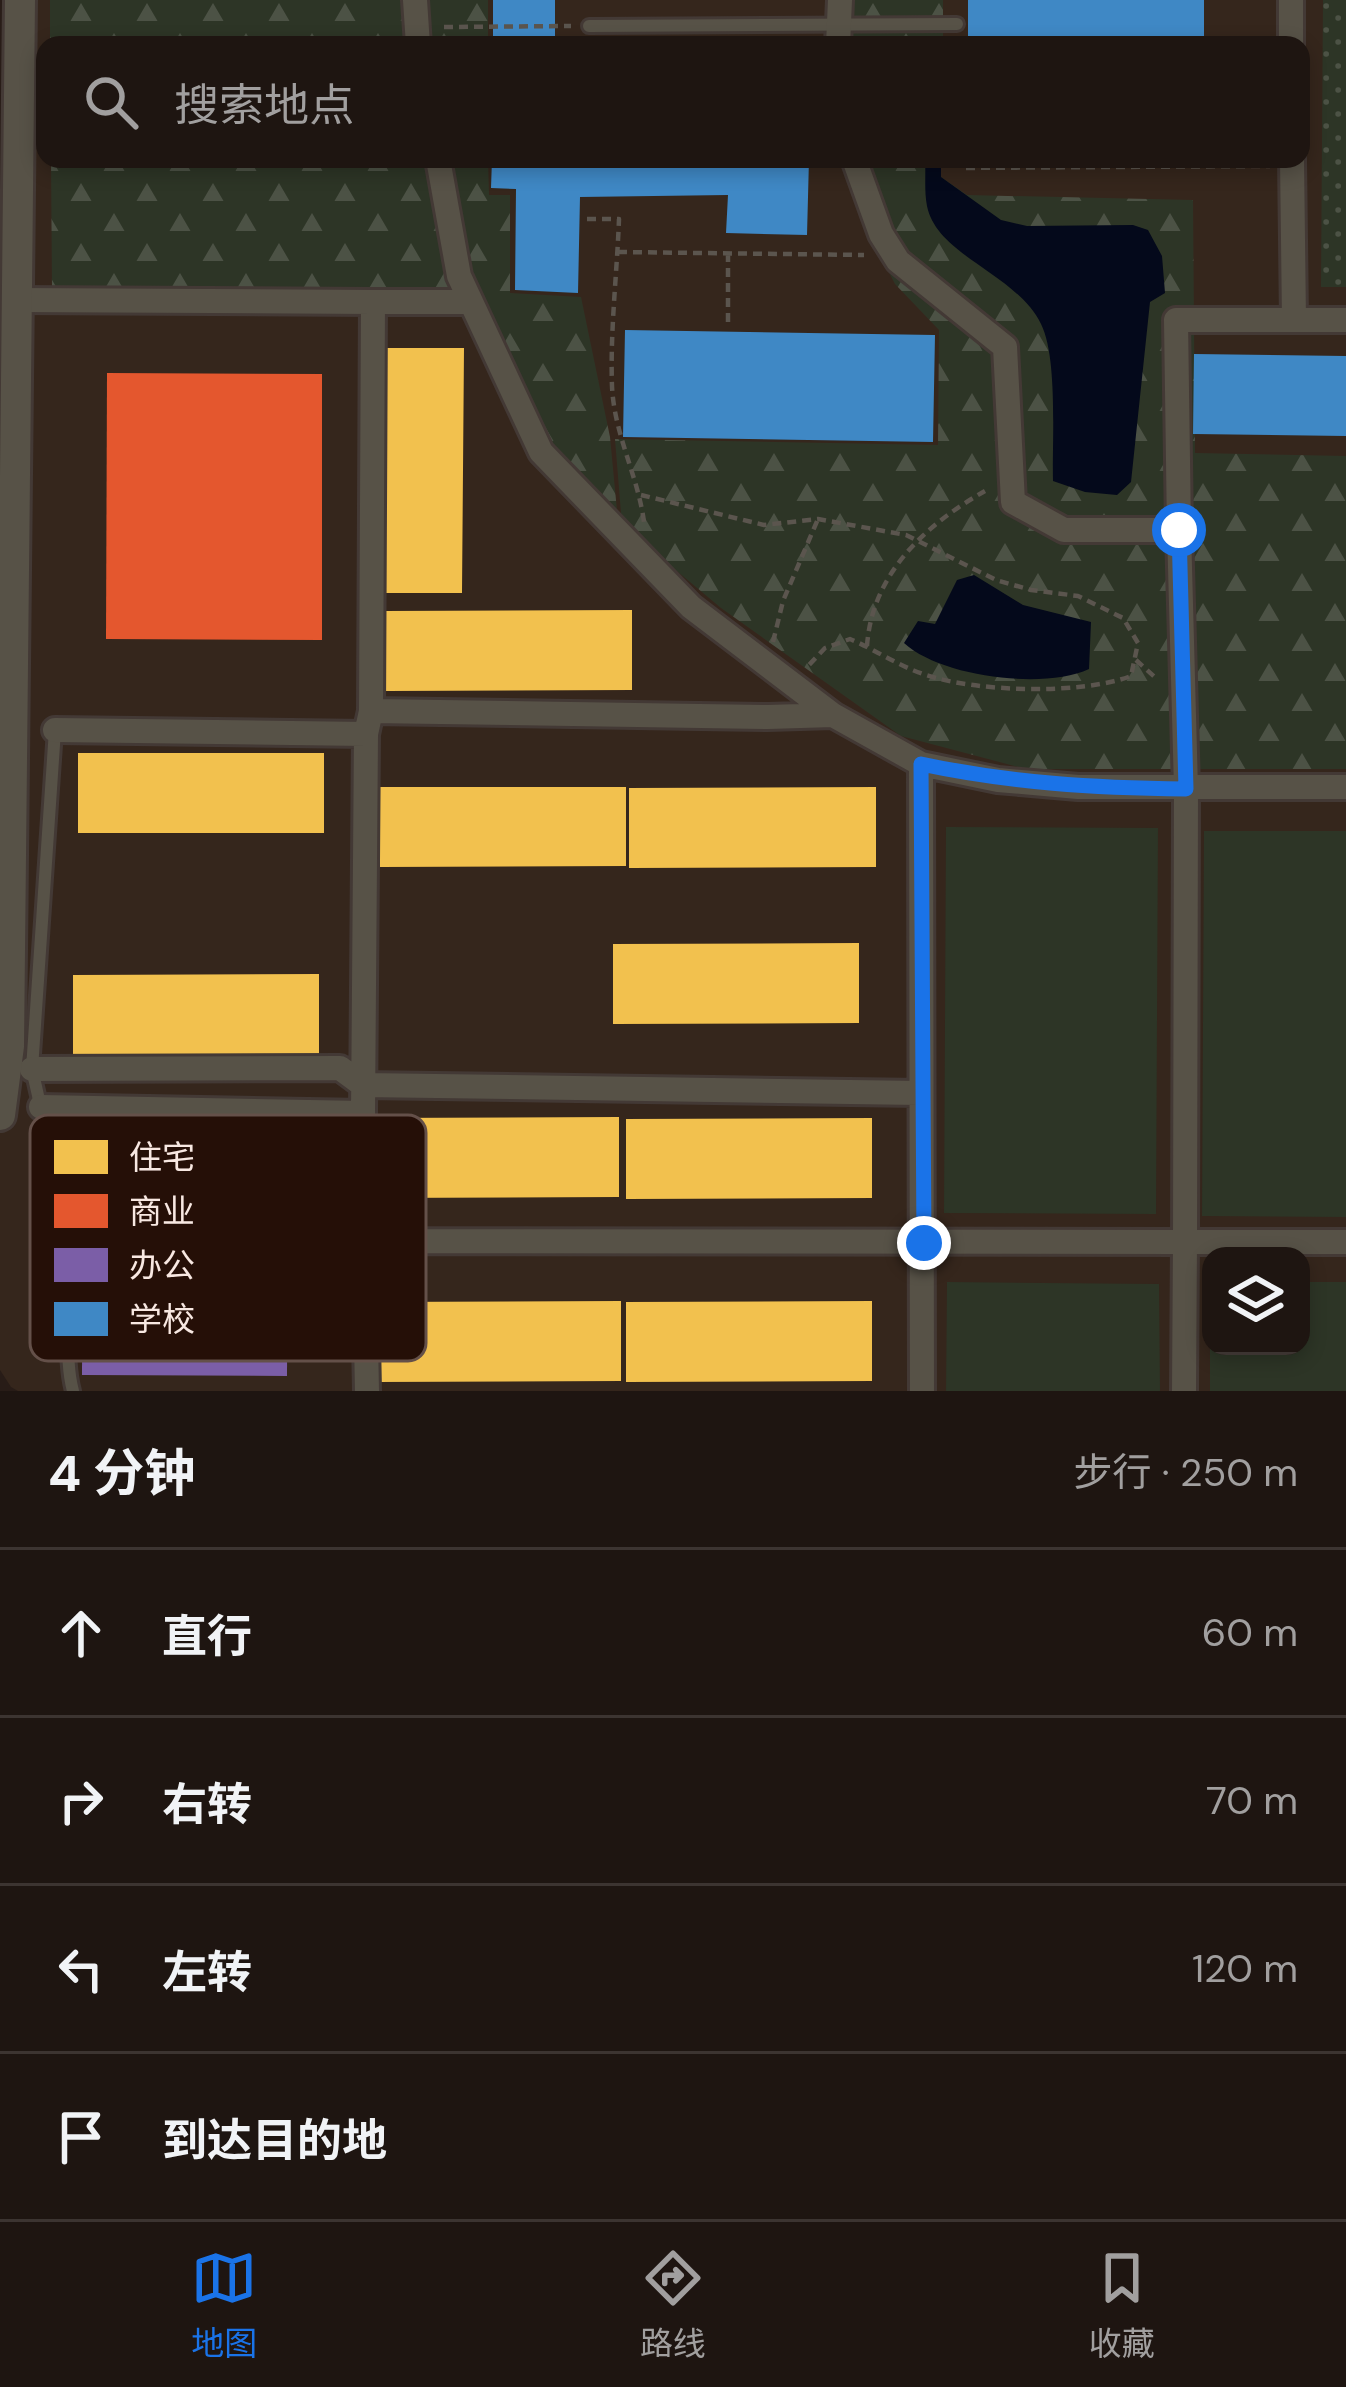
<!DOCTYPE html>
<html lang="zh">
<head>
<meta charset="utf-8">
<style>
	:root { --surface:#1e1511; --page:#261e1a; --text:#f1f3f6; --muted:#a19f9f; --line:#3c3431; --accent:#1a73e8 }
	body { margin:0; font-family:"DM Sans","Noto Sans SC",sans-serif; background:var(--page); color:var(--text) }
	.controls { position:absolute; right:36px; bottom:36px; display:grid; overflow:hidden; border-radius:24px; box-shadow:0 6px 18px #0003 }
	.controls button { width:108px; height:108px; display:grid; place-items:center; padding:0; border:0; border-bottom:3px solid var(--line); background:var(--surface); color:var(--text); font:60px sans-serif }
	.stop { position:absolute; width:36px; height:36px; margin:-27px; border:9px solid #1a73e8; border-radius:50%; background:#fff }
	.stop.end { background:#1a73e8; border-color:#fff; box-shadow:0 3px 12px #0008 }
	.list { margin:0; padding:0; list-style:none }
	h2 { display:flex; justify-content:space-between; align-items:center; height:156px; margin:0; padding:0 48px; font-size:51px }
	h2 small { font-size:39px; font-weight:400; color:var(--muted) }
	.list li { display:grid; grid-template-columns:78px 1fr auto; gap:36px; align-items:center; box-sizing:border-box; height:168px; padding:0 48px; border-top:3px solid var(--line) }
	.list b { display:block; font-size:45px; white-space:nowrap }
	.list em { font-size:39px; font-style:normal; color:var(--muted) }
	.icon { flex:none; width:66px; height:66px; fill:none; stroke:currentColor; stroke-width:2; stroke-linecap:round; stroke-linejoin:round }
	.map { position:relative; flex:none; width:1346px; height:1391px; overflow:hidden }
	.search { position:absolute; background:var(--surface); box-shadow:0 6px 18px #0003; left:36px; right:36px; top:36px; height:132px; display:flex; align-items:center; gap:30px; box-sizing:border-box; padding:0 42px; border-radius:24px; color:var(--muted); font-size:45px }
	.sheet { height:828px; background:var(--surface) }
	nav { display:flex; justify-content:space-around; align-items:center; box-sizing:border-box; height:168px; border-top:3px solid var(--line); background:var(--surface); font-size:33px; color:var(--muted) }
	nav a { display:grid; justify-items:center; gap:6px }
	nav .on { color:var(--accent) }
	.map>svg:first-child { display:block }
	.education { fill:#35261c; fill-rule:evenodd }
	.grass { fill:url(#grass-dots) }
	.forest { fill:url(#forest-firs) }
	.green { fill:#2d3526 }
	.water { fill:#04091b }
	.homes { fill:#f2c14e }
	.shops { fill:#e4572e }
	.offices { fill:#7b5ea7 }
	.schools { fill:#3f88c5 }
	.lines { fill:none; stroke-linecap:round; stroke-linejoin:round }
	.service-casing { stroke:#433935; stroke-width:18 }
	.minor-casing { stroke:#433935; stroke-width:30 }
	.tertiary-casing { stroke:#433935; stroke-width:36 }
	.path { stroke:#5b554e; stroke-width:4.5; stroke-dasharray:9 6; stroke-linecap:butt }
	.service { stroke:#575247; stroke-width:12 }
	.minor { stroke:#575247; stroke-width:24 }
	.tertiary { stroke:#575247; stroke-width:30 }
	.route { stroke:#1a73e8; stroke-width:15 }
	.key { fill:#250f07; stroke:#645049; stroke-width:3 }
	.key-label { font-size:33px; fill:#f8e8e2 }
</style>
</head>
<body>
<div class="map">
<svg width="1346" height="1391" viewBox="0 0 1346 1391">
	<defs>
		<pattern id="grass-dots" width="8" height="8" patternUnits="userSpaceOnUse" patternTransform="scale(3)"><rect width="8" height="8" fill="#2d3526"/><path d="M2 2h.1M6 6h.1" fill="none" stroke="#4c5245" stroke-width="1.8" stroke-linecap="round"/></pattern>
		<pattern id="forest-firs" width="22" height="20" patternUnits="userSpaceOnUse" patternTransform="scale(3)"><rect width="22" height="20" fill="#2d3526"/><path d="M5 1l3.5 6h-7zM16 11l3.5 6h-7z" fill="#4c5245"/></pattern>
	</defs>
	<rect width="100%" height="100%" fill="#281c17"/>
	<path class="education" d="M20 0H1346V1391H18L11 1387 0 1370V1115ZM45 45H1301V159H45ZM1211 1256H1301V1346H1211Z"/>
	<path class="grass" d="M1323 0H1346V287H1321Z"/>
	<path class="forest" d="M50 0H404L406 45H50Z
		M426 0H488V45H428Z
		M833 0H943V45H833Z
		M51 159H428L459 295 52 288Z
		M447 159H488L489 195H510V293L581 297 610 437 618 521 548 445 465 273Z
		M846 159H941V177L967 195 1193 200 1195 453 1346 456V769H1026L901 736 721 608 622 525 615 439 938 445 939 330 895 284 861 218Z"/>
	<path class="green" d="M946 827 1158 828 1156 1214 944 1213Z
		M1204 831H1346V1217L1202 1216Z
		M947 1282 1159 1284 1160 1391H946Z
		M1301 1282H1346V1391H1210V1283L1211 1346H1301Z"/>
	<path class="water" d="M925 159H941V177L1001 220 1027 226 1133 225 1148 230 1162 256 1165 293 1150 302 1131 482 1117 495 1085 492 1053 481C1052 441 1058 358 1041 324 1017 274 937 256 927 206 924 191 926 174 925 159Z
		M974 575 1023 605 1091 622 1089 669C1044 690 941 677 904 643L918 621 935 624 957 580Z"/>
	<path class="homes" d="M384 348H464L462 593H382Z
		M632 610V690L386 691 385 611Z
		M78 753H324V833H78Z
		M380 787H626V866L380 867Z
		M876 787V867L629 868V788Z
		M859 943V1023L613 1024V944Z
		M319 974V1054L73 1055V975Z
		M619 1117V1197L372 1198V1118Z
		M872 1118V1198L626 1199V1119Z
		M621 1301V1381L375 1382V1302Z
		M872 1301V1381L626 1382V1302Z"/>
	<path class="shops" d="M107 373 322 374V640L106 639Z"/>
	<path class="offices" d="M83 1131 288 1132 287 1376 82 1375Z"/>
	<path class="schools" d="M493 0H555V45H493Z
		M968 0H1204V45H968Z
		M492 159H809L807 235 726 233 728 195 580 197 578 293 515 290 516 189 491 188Z
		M625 330 935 335 933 442 623 437Z
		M1194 354 1346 356V436L1193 434Z"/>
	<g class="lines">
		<defs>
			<path id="service" d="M589 26 957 24
				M55 730 32 1069C50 1143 59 1222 67 1299 70 1330 65 1361 73 1391"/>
			<path id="minor" d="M415 0 418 45
				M1291 0V45
				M838 45 840 0
				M438 159 459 276 541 452 691 607 833 715 921 764 998 780 1078 787H1346
				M854 159 881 234 898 261 1005 347 1013 502 1064 530H1179L1176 320H1346
				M1292 159 1294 320
				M16 300 373 302
				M1179 530 1186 789 1185 1242H1346
				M371 711 373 302H471
				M55 730 366 734
				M921 764 922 1391
				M32 1069 340 1068 363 1085 920 1093
				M41 1107 363 1113 366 734 371 711 768 717 833 715
				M363 1113 364 1241 1185 1242 1184 1391
				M364 1241 367 1391"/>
			<path id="tertiary" d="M0 1115 9 1046 20 0"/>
		</defs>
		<use href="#service" class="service-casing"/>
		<use href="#minor" class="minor-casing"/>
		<use href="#tertiary" class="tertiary-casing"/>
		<path class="path" d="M444 27 571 26
			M960 159V168L1270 166
			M587 219H619C617 274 610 331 612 386 614 434 638 476 644 522
			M618 252 864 255
			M728 253V324
			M641 495 764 525 818 519 906 535 996 580 1031 590 1078 596 1123 618 1138 643 1131 676C1081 695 977 692 926 675 898 666 876 650 850 639L825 648 809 665
			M773 642 783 601 818 519
			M867 646C872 574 925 525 985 491
			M1136 660 1158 680"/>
		<use href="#service" class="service"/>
		<use href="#minor" class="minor"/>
		<use href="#tertiary" class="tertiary"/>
	</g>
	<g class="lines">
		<path class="route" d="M924 1243 921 764C1010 783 1095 788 1186 789L1179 530"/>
	</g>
	<rect x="30" y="1115" width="396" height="246" rx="18" class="key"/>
	<rect x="54" y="1140" width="54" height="34" fill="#f2c14e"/>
	<rect x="54" y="1194" width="54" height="34" fill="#e4572e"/>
	<rect x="54" y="1248" width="54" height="34" fill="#7b5ea7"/>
	<rect x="54" y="1302" width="54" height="34" fill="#3f88c5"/>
	<g class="key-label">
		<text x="129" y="1169">住宅</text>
		<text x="129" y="1223">商业</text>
		<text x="129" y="1277">办公</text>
		<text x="129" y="1331">学校</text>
	</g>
</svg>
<div class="controls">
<button><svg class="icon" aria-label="layers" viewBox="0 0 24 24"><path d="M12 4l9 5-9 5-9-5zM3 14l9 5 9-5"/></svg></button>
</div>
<div class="stop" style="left:1179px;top:530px"></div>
<div class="stop end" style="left:924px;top:1243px"></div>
<div class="search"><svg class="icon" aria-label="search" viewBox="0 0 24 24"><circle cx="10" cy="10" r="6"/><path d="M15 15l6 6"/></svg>搜索地点</div>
</div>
<section class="sheet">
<h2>4 分钟<small>步行 · 250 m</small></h2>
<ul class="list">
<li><svg class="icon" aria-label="ahead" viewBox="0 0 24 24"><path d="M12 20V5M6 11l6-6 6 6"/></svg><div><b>直行</b></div><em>60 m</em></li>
<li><svg class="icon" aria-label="right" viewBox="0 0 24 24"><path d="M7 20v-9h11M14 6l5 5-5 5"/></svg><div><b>右转</b></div><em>70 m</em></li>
<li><svg class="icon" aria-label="left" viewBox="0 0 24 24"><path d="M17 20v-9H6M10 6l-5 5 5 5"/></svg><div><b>左转</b></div><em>120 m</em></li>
<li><svg class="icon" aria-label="arrive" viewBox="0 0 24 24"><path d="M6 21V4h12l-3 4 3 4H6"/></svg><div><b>到达目的地</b></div></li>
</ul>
</section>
<nav>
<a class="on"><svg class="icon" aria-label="map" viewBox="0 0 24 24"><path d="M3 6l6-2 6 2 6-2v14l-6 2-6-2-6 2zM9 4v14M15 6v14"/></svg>地图</a>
<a><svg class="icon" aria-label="directions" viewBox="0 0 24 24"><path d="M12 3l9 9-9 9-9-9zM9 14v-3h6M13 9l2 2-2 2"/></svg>路线</a>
<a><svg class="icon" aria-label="saved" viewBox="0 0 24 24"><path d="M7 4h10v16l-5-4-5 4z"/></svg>收藏</a>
</nav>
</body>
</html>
